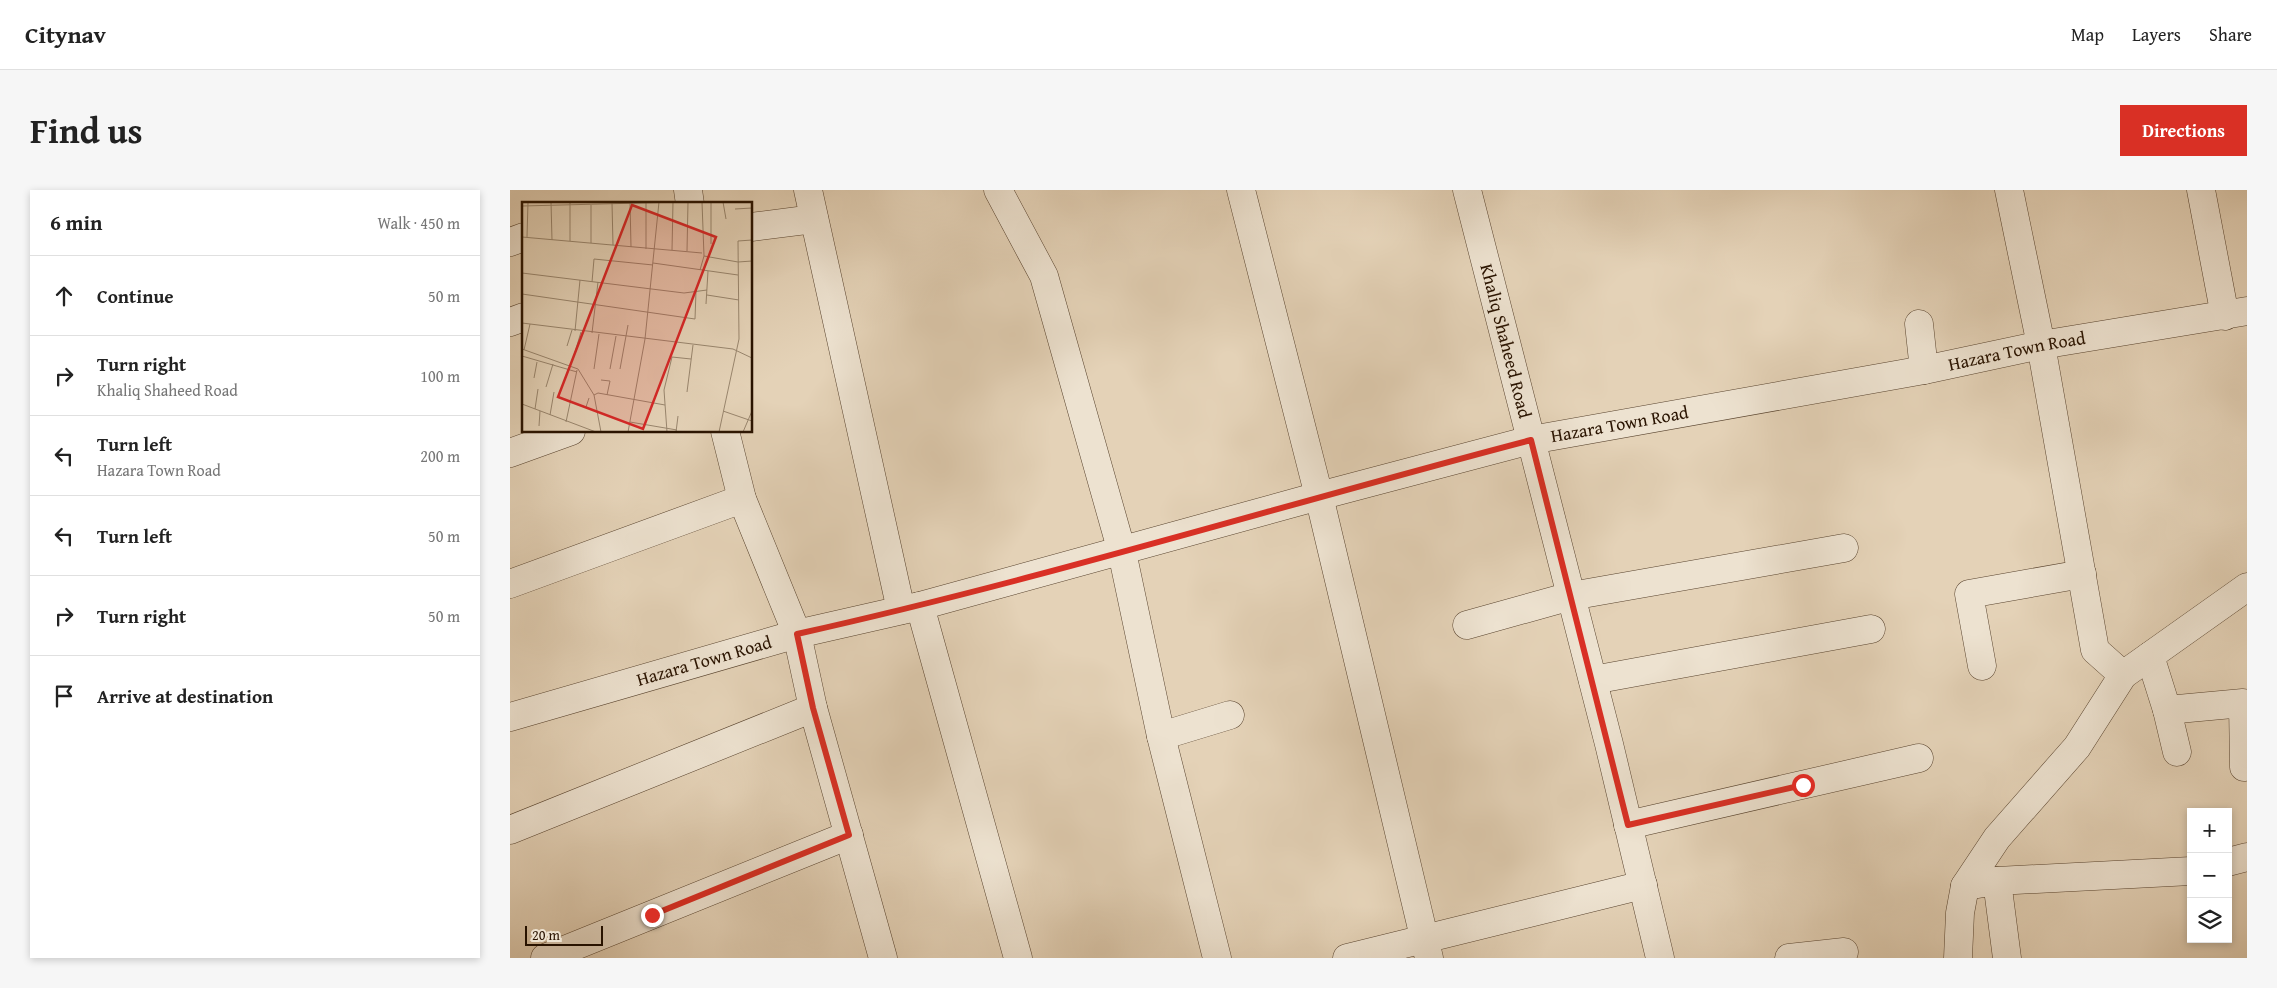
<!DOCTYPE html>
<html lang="en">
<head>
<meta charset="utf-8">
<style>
	:root { --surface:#fff; --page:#f6f6f6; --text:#222; --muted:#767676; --line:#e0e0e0; --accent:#d93025 }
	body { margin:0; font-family:"Gentium Book Plus",serif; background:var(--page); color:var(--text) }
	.controls { position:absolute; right:15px; bottom:15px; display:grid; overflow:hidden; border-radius:0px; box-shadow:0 2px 8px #0003 }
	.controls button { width:45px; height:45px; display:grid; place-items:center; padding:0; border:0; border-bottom:1px solid var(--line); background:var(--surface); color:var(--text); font:25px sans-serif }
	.scale { position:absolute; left:15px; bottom:12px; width:78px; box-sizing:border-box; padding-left:5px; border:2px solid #291300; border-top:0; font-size:14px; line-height:18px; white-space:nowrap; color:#291300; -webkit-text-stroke:4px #ede2d0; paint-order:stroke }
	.stop { position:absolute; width:15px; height:15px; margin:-11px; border:4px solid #d93025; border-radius:50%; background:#fff }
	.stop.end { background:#d93025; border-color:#fff; box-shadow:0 1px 5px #0008 }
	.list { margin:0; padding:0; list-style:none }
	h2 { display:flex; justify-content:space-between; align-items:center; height:65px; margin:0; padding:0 20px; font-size:21px }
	h2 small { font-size:16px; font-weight:400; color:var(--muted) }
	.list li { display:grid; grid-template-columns:32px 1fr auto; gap:15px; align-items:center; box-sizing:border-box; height:80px; padding:0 20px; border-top:1px solid var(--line) }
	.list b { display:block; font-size:19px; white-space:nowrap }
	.list p { margin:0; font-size:16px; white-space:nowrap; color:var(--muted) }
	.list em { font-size:16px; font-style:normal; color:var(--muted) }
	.icon { flex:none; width:28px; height:28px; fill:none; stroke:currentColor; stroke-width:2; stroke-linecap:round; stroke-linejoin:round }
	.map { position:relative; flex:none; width:1737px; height:768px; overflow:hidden; border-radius:0px }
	header { display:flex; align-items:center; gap:30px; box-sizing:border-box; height:70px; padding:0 25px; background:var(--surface); border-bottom:1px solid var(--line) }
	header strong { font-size:24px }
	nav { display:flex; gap:28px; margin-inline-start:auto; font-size:18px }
	.intro { display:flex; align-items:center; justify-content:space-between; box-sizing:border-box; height:120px; padding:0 30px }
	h1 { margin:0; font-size:35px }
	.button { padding:12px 22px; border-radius:0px; background:var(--accent); color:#fff; font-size:18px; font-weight:700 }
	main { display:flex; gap:30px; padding:0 30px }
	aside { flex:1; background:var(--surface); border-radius:0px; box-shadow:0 2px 8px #0003 }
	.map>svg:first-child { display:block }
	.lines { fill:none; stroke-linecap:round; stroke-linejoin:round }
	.minor-casing { stroke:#58432e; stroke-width:29 }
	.minor { stroke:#ede2d0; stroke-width:28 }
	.route { stroke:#d93025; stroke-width:6 }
	.labels { text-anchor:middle; stroke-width:4.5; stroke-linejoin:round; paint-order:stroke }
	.street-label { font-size:18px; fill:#291300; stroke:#ede2d0 }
	.inset-road { fill:none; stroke:#99866e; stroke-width:1 }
	.view { fill:#d62828; fill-opacity:0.15; stroke:#d62828; stroke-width:2.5 }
	.inset-edge { fill:none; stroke:#291300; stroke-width:2.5 }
</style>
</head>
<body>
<header>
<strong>Citynav</strong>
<nav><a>Map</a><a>Layers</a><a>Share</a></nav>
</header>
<div class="intro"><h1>Find us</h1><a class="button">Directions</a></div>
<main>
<aside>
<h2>6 min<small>Walk · 450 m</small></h2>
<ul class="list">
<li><svg class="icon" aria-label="ahead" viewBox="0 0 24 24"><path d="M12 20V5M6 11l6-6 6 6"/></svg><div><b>Continue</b></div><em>50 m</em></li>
<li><svg class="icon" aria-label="right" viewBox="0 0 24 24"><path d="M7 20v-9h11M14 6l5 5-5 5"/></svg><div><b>Turn right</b><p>Khaliq Shaheed Road</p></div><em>100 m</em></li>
<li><svg class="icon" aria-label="left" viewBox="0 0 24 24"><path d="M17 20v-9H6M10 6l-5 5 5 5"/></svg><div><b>Turn left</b><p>Hazara Town Road</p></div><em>200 m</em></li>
<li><svg class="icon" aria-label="left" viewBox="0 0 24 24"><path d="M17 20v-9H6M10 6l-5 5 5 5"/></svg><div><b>Turn left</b></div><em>50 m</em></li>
<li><svg class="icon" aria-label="right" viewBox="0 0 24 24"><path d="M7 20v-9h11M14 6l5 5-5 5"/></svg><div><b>Turn right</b></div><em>50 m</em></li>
<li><svg class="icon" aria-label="arrive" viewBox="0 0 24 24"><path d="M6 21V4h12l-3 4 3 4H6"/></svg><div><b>Arrive at destination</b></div></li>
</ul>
</aside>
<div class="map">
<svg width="1737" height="768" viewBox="0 0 1737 768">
	<rect width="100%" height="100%" fill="#e4d2b7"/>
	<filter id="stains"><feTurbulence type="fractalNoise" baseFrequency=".004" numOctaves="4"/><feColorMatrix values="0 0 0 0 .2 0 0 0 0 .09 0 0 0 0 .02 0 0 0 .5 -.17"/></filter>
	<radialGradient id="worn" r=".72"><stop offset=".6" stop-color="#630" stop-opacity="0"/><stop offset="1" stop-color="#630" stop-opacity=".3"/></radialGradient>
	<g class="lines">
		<defs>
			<g id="minor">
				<path d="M178 0 180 14"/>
				<path d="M298 0 391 420"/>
				<path d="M488 0 534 86 612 362 651 546 707 768"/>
				<path d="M731 0 809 306 919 768"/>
				<path id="s1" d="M957 0 1099 554 1150 768"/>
				<path d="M1499 0 1531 155 1585 460 1613 485"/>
				<path d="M1691 0 1715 126"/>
				<path d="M241 37 304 29"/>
				<path d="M0 52 14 47"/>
				<path d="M0 132 14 127"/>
				<path d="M1409 134 1414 180"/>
				<path d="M215 241 232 309 287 444 303 518 373 768"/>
				<path d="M0 263 61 241"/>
				<path d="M0 394 232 309"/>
				<path d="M410 416 508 768"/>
				<path d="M957 435 1061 406 1334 358"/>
				<path d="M1640 466 1657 520 1667 562"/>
				<path d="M1472 476 1459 404 1572 384"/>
				<path d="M1083 490 1361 439"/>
				<path d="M1657 520 1733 513 1734 577"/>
				<path id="s2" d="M0 527 287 444 410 416 809 306 1021 250 1414 180 1531 155 1737 121"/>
				<path d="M651 546 720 525"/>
				<path d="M1118 635 1409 568"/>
				<path d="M0 640 303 518"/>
				<path d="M1718 672 1737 667"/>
				<path d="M1487 691 1497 768"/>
				<path d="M1455 696 1487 691 1681 681"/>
				<path d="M35 768 339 645"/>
				<path d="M837 768 1133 695"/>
				<path d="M1279 768 1334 762"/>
				<path d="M1448 768 1450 723 1455 696 1487 648 1567 557 1613 485 1737 397"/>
			</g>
		</defs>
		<use href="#minor" class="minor-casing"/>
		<use href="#minor" class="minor"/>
	</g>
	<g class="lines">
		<path class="route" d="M142 725 339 645 303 518 287 444C534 389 776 314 1021 250L1118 635 1293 595"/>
	</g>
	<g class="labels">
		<g class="street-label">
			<text dy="6" stroke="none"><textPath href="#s1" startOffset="156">Khaliq Shaheed Road</textPath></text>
			<text dy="6" stroke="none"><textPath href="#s2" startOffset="1552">Hazara Town Road</textPath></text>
			<text dy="6" stroke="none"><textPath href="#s2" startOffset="1148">Hazara Town Road</textPath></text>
			<text dy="6" stroke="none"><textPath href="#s2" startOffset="202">Hazara Town Road</textPath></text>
		</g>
	</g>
	<g transform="translate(12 12)">
		<rect width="230" height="230" fill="#e4d2b7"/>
		<path class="inset-road" d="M29 0 30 38M48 0V39M108 0 109 45M201 0 204 17M90 1 91 43M124 1V47M69 3V41M0 4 157 0M213 7 230 6M0 35 180 51M5 35 6 0M189 42V0M150 48 151 0M165 49 166 0M182 54 216 60 230 59M131 61 216 73M178 68 182 54 180 0M0 71 162 91 185 88M70 80 72 57 131 63M0 92 173 117 174 89M185 93 217 98M184 102 186 69M0 121 211 147 230 156M53 129 58 78M70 131 76 80M45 144 50 128M0 147 56 167 72 193 79 230M2 148 8 122M53 150 59 130M0 154 55 170M72 167 77 132M88 167 94 134M98 167 106 123M12 176 15 160M79 178 88 179 85 193M24 185 31 162M165 190 171 143M72 193 76 191 143 203M0 202 74 230M57 203 64 205 67 196M13 207 16 187M201 209 230 219M28 213 32 190M44 220 55 168M108 220 155 228M17 224 18 209M106 230 123 137 137 0M145 230 142 188 150 155 169 157M154 230 156 214M197 230 217 137 216 39 230 38M221 230 230 209"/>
		<path class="view" d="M110 3 194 35 121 227 36 195Z"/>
		<rect width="230" height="230" class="inset-edge"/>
	</g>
	<rect width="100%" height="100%" filter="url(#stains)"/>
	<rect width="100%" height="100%" fill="url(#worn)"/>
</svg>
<div class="controls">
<button>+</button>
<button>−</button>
<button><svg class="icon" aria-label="layers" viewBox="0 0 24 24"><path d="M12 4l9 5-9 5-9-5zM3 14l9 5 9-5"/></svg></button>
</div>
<div class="scale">20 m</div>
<div class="stop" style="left:1293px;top:595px"></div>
<div class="stop end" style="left:142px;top:725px"></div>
</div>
</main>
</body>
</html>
